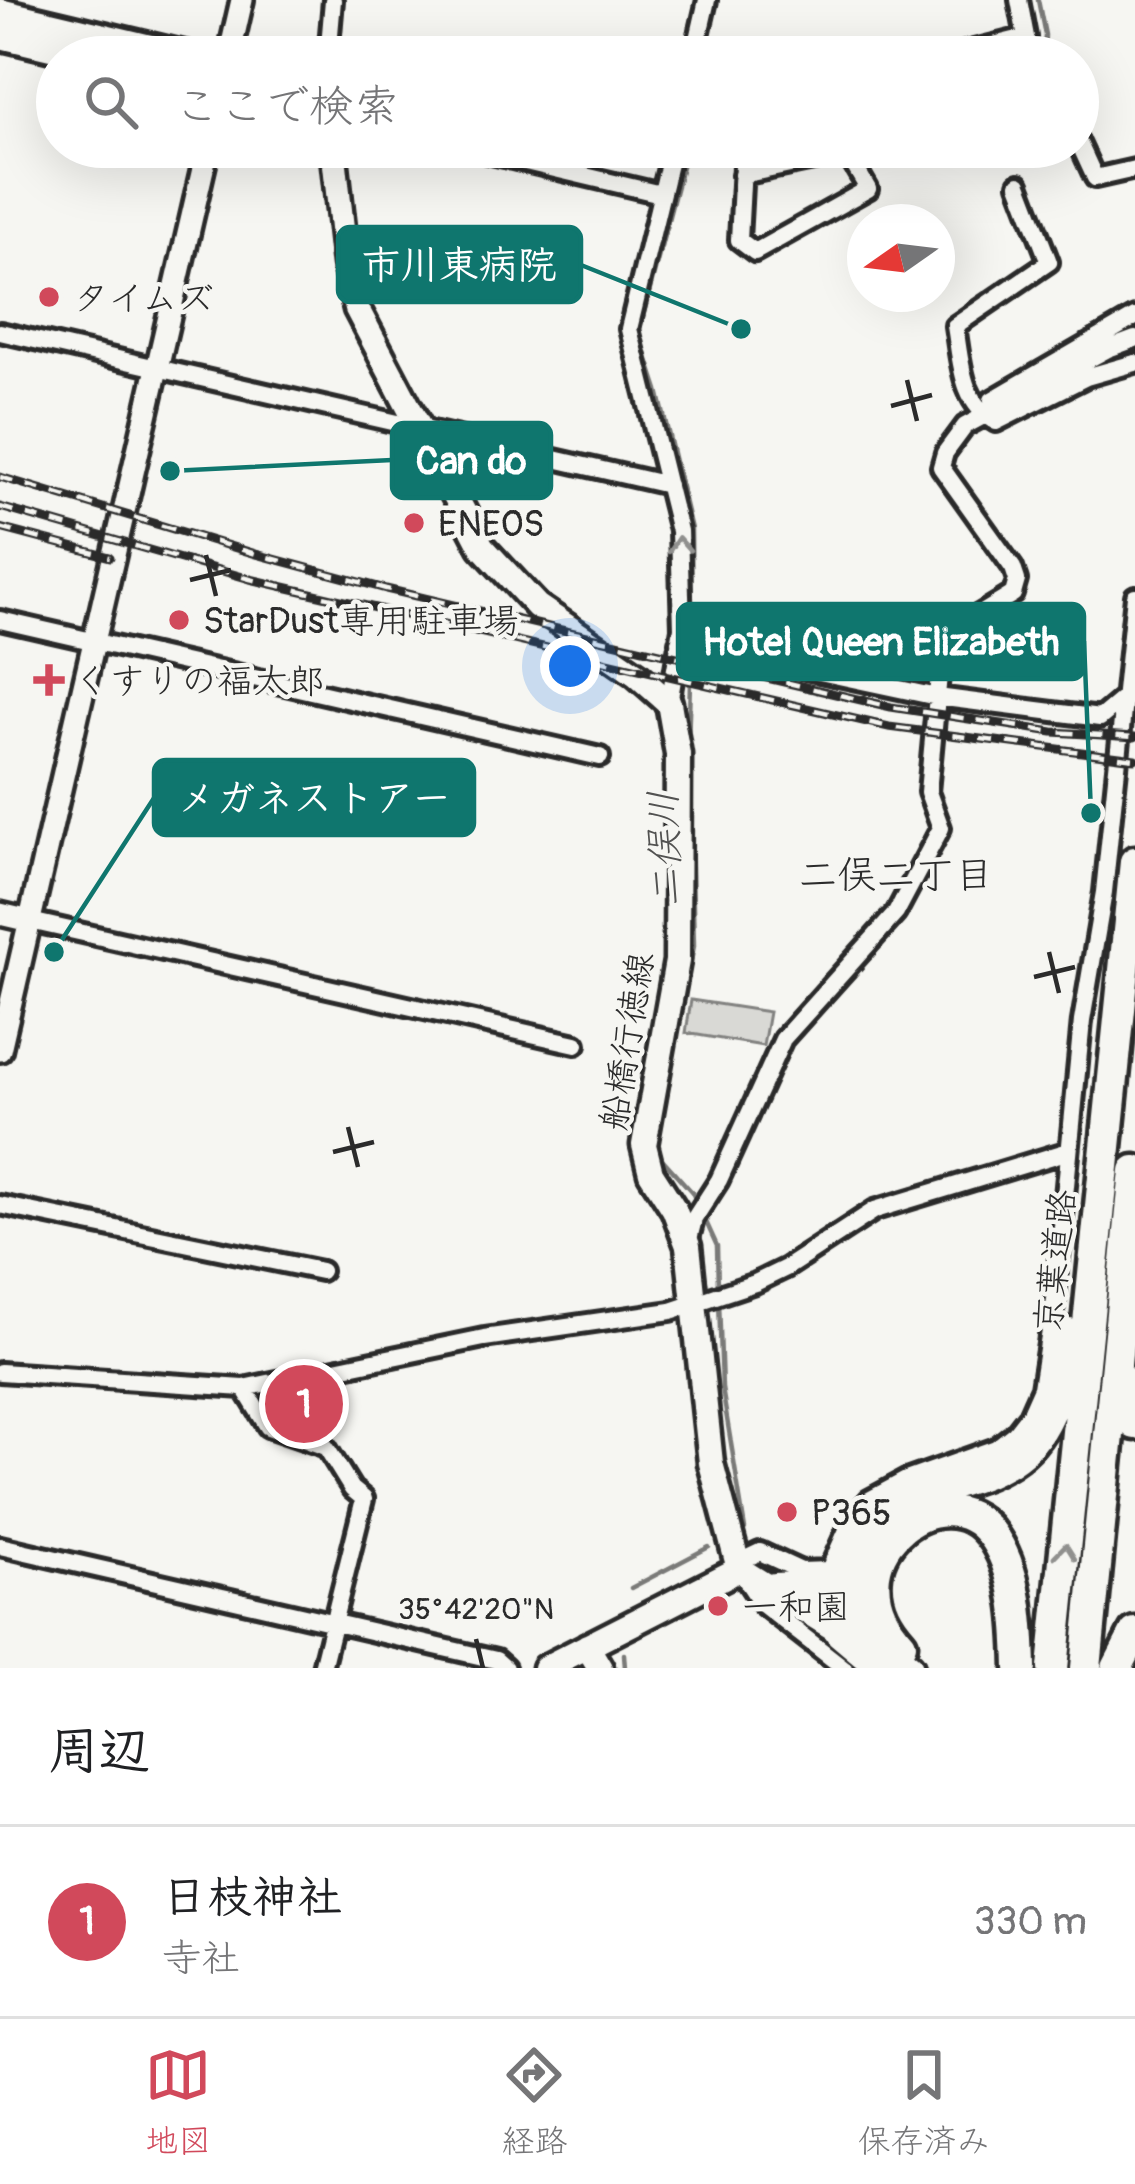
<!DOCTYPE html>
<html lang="ja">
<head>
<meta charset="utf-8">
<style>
	:root { --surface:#fff; --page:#f2f2f2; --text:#202124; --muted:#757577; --line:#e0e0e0; --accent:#d1495b }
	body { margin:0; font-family:Pangolin,"Klee One",sans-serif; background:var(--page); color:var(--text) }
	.compass { position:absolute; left:847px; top:204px; width:108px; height:108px; border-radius:50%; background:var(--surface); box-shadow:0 12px 48px #0002; rotate:256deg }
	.you { position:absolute; left:570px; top:666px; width:42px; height:42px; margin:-30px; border:9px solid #fff; border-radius:50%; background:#1a73e8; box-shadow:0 0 0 18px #1a73e833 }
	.badge { display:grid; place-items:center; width:78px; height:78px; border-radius:50%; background:var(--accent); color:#fff; font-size:39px; font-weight:700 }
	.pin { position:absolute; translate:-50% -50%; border:6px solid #fff; box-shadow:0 3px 12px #0006 }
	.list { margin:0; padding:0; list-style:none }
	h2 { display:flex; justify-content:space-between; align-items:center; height:156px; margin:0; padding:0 48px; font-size:51px }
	h2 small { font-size:39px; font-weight:400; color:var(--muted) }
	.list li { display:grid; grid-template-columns:78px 1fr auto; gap:36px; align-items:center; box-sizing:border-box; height:192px; padding:0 48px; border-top:3px solid var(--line) }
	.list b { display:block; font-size:45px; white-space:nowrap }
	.list p { margin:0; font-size:39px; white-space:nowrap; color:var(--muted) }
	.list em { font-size:39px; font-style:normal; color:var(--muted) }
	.icon { flex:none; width:66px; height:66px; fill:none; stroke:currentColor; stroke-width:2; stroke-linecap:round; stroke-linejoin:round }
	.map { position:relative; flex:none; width:1135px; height:1668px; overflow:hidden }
	.search { position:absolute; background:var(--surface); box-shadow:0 12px 48px #0002; left:36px; right:36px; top:36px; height:132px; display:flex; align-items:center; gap:30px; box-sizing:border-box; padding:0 42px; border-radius:66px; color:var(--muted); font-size:45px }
	.sheet { height:348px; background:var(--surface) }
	nav { display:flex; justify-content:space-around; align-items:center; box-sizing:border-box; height:168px; border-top:3px solid var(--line); background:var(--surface); font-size:33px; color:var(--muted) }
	nav a { display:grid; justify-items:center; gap:6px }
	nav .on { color:var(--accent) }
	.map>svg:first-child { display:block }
	.green { fill:#d9d9d5; stroke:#828280; stroke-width:3 }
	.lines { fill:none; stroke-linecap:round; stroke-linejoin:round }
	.stream { stroke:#7a7a78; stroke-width:4.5 }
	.minor-casing { stroke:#2b2b2b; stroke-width:26 }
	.tertiary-casing { stroke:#2b2b2b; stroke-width:30 }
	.secondary-casing { stroke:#2b2b2b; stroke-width:33 }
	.motorway-casing { stroke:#2b2b2b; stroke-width:39 }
	.minor { stroke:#f6f6f2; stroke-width:16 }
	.tertiary { stroke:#f6f6f2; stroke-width:21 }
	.secondary { stroke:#f6f6f2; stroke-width:24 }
	.motorway { stroke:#f6f6f2; stroke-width:30 }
	.rail-casing { stroke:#2b2b2b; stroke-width:9 }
	.rail { stroke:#f6f6f2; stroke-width:4.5; stroke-dasharray:14; stroke-linecap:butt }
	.oneway { stroke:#90908e }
	.ticks { fill:none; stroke:#2b2b2b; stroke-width:4.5 }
	.poi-dot { fill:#d1495b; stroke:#f6f6f2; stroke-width:4.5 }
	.labels { text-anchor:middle; stroke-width:9; stroke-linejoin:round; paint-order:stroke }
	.poi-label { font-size:36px; fill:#2b2b2b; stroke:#f6f6f2; text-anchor:start }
	.street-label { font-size:36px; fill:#2b2b2b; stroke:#f6f6f2 }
	.water-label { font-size:39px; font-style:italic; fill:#525251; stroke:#f6f6f2 }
	.neighbourhood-label { font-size:39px; fill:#2b2b2b; stroke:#f6f6f2 }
	.ticks-label { font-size:30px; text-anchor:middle; fill:#2b2b2b; stroke:#f6f6f2; stroke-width:9; stroke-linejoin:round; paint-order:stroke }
	.leader { fill:none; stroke:#0f766e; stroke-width:4.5 }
	.callout-dot { fill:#0f766e; stroke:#f6f6f2; stroke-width:4.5 }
	.callout { fill:#0f766e; stroke:#0f766e; stroke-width:4.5 }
	.callout-label { font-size:39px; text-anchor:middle; font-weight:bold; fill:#fff }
</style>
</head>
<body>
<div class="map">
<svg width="1135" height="1668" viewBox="0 0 1135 1668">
	<rect width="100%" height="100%" fill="#f6f6f2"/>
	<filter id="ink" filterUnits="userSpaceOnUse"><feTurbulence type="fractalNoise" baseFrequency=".00833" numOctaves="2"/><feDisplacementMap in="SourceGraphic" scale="24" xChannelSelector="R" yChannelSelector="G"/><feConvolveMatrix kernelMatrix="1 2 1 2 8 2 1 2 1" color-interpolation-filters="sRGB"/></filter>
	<g filter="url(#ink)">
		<path class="green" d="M691 1000 769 1012 763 1046 686 1033Z"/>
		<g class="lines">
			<path class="stream" d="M1035 57 1044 55 1045 35 1038 0
				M687 147 639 332 658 390 691 529 692 639
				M688 747 691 651
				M671 1063 694 946 690 789
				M660 1121 656 1152 692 1192 697 1203
				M702 1213 717 1246 718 1289
				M719 1300 722 1388 745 1529 741 1531
				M631 1588 709 1547
				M624 1654 625 1668"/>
			<defs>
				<path id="minor" d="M0 7 210 57
					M0 40 71 57
					M328 57 333 0
					M694 57 707 0
					M945 57 1026 37 1019 0
					M1078 141 1095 178 1135 169
					M462 147 661 194
					M742 175 847 153 868 189 755 252 739 240 744 147
					M1019 184 1049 262 955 326C961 361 961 403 996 422L1086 377 1135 363
					M0 332 668 485
					M992 400 1135 317
					M0 620 600 757
					M679 642 937 697 1100 718 1125 697
					M669 703 682 628 679 531 629 329 673 147
					M30 921 576 1044
					M0 1205 321 1271
					M688 1243 694 1219 719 1180 783 1039 896 913 941 828 928 792 942 643 946 635 1013 594 1017 580 1013 568 941 467 945 453 965 426 1108 349 1135 339
					M0 1372 244 1388 484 1338 671 1311 755 1283 786 1268 875 1210 1069 1151
					M244 1388 268 1427 326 1447 352 1489 364 1499 322 1668
					M0 1546 496 1660 505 1668
					M844 1668 762 1604 739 1569 741 1561 760 1552 801 1571 829 1570 851 1521 869 1500 906 1480 996 1448 1015 1433 1029 1415 1041 1388 1055 1299 1082 1021 1104 892 1135 596"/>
				<path id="tertiary" d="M229 57 242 0
					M0 914 30 921
					M0 1050 208 147"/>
				<path id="secondary" d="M0 22 143 57
					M333 147 346 264 357 309 482 547 537 606 636 674 669 703 678 754 677 961 644 1145 651 1173 674 1209 688 1246 711 1463 739 1569 856 1642
					M587 1646 600 1668
					M545 1668 739 1569"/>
				<path id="motorway" d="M1135 1383V1424
					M774 1588 828 1586 852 1567
					M840 1632 878 1664
					M901 1644C821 1558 942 1468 991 1534 1018 1569 1020 1626 1021 1668
					M908 1668C890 1652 868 1637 857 1615 836 1573 864 1518 904 1500 944 1482 987 1481 1022 1451 1051 1426 1066 1371 1069 1334
					M1053 1668 1135 862
					M1086 1668 1135 1171
					M1117 1668 1135 1633"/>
			</defs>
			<use href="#minor" class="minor-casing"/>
			<use href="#tertiary" class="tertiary-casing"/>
			<use href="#secondary" class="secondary-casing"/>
			<use href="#motorway" class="motorway-casing"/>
			<use href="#minor" class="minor"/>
			<use href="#tertiary" class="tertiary"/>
			<use href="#secondary" class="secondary"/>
			<use href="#motorway" class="motorway"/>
			<defs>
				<path id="rail" d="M0 477 256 554 386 589 891 707 1053 732 1135 737
					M0 507 250 579 889 727 1135 759
					M0 528 110 557"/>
			</defs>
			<use href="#rail" class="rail-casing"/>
			<use href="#rail" class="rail"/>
		</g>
		<defs><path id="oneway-chevron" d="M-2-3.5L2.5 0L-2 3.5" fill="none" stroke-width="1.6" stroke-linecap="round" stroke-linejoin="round" transform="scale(3)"/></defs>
		<g class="oneway">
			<use href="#oneway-chevron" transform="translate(679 545) rotate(-94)"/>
			<use href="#oneway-chevron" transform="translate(1065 1552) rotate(-84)"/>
		</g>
	</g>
	<path class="ticks" d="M907 380 917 421M891 406 932 395M206 555 216 596M190 580 231 570M1049 952 1059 993M1034 977 1075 967M348 1127 358 1167M333 1152 374 1142M476 1639 483 1668"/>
	<g class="poi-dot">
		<circle cx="49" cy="297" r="12"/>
		<circle cx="414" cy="523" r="12"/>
		<circle cx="179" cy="620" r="12"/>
		<path d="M43 662h12v12h12v12h-12v12h-12v-12h-12v-12h12z"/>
		<circle cx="787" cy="1512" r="12"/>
		<circle cx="718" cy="1606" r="12"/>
	</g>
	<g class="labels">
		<g class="poi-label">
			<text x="73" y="310">タイムズ</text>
			<text x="438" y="536">ENEOS</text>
			<text x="203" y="633">StarDust専用駐車場</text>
			<text x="73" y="693">くすりの福太郎</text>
			<text x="811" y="1525">P365</text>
			<text x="742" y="1619">一和園</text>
		</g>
		<g class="street-label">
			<text transform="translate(626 1041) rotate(-81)" y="13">船橋行徳線</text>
			<text transform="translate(1054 1261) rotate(-84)" y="13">京葉道路</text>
		</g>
		<g class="water-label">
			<text transform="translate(664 849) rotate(-92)" y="14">二俣川</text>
		</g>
		<g class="neighbourhood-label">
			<text x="896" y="888">二俣二丁目</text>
		</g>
	</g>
	<g class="ticks-label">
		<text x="476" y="1619">35°42'20"N</text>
	</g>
	<path class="leader" d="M741 329L581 265M170 471L392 460M1091 813L1084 641M54 952L154 798"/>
	<g class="callout-dot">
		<circle cx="741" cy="329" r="12"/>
		<circle cx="170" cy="471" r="12"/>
		<circle cx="1091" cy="813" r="12"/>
		<circle cx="54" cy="952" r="12"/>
	</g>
	<g class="callout">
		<rect x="338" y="227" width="243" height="75" rx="12"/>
		<rect x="392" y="423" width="159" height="75" rx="12"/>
		<rect x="678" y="604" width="406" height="75" rx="12"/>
		<rect x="154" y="760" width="320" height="75" rx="12"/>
	</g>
	<g class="callout-label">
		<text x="459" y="278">市川東病院</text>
		<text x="471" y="474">Can do</text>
		<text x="881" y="655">Hotel Queen Elizabeth</text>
		<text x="314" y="811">メガネストアー</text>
	</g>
</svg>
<svg class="compass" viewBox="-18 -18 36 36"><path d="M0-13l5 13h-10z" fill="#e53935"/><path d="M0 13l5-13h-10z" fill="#757577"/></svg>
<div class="you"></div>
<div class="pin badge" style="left:304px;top:1404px">1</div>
<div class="search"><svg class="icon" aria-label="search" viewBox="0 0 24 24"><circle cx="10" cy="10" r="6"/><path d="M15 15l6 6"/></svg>ここで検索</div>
</div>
<section class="sheet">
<h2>周辺<small></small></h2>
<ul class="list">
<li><span class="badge">1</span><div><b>日枝神社</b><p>寺社</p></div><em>330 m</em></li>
</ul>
</section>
<nav>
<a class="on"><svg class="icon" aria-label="map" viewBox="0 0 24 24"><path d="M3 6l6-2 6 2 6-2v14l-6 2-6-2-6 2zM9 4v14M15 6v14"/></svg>地図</a>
<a><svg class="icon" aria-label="directions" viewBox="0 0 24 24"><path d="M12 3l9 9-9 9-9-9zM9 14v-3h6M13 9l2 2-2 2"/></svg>経路</a>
<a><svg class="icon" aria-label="saved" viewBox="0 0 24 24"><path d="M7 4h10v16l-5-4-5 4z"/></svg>保存済み</a>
</nav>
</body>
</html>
